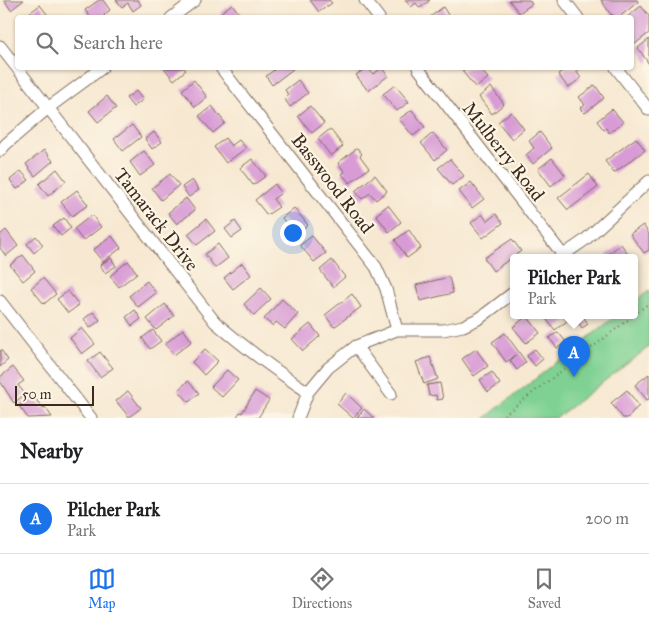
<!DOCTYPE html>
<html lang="en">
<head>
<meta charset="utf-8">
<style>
	:root { --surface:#fff; --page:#f6f6f6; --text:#202124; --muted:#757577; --line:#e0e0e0; --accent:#1a73e8 }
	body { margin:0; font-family:"IM FELL Great Primer",serif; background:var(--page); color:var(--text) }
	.scale { position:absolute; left:15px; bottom:12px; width:79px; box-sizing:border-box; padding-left:5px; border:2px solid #3b2a1e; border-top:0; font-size:14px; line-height:18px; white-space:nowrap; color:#3b2a1e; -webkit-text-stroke:4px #fcf5e5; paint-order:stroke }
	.you { position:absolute; left:292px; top:232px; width:18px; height:18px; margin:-12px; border:4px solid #fff; border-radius:50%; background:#1a73e8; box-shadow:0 0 0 8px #1a73e833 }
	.badge { display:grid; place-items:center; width:32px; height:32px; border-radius:50%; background:var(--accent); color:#fff; font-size:16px; font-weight:700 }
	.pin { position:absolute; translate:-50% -41px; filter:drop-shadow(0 1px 2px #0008) }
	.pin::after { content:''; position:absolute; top:26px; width:18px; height:15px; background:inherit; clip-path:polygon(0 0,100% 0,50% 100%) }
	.popup { position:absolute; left:510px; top:254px; width:128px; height:65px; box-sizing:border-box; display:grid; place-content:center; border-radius:5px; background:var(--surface); filter:drop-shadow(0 1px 4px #0005); font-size:16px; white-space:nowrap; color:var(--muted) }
	.popup b { font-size:19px; color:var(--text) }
	.popup::after { content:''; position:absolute; left:50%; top:100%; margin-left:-10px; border:10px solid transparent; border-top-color:var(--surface) }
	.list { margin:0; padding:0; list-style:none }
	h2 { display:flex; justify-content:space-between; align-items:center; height:65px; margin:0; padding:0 20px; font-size:21px }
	h2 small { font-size:16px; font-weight:400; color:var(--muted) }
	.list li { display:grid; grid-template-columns:32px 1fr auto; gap:15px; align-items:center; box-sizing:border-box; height:70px; padding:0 20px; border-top:1px solid var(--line) }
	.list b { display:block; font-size:19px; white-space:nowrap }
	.list p { margin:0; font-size:16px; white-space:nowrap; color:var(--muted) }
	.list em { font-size:16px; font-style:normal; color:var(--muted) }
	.icon { flex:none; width:28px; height:28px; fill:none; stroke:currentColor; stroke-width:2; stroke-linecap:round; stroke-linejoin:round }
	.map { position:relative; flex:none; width:649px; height:418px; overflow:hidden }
	.search { position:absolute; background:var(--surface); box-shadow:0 1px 4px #0004; left:15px; right:15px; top:15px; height:55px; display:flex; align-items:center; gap:12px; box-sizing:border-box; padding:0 18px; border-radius:5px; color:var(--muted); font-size:19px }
	.sheet { height:135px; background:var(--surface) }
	nav { display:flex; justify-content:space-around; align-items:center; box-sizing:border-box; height:70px; border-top:1px solid var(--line); background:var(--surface); font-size:14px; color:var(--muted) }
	nav a { display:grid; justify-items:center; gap:2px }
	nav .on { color:var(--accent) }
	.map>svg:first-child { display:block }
	.green { fill:#7ed193; stroke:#5c7e58 }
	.building { fill:#d89bd6 }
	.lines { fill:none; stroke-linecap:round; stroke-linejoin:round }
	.minor-casing { stroke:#7d6c5d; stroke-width:13 }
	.path { stroke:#7d6c5d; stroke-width:2; stroke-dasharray:1 4; stroke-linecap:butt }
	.minor { stroke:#fff; stroke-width:11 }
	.labels { text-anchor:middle; stroke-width:4.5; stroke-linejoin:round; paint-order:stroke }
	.street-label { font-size:19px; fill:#3b2a1e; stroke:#fcf5e5 }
</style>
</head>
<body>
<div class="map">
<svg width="649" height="418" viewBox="0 0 649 418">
	<rect width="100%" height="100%" fill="#fcf5e5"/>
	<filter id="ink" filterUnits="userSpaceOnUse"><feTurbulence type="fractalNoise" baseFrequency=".02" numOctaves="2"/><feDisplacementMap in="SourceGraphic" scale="10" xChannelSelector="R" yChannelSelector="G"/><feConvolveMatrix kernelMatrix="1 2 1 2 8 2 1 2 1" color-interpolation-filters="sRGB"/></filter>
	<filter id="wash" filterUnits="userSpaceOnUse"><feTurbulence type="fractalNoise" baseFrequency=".0096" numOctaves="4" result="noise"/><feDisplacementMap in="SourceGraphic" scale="20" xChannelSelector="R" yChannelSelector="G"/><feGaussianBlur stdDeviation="1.12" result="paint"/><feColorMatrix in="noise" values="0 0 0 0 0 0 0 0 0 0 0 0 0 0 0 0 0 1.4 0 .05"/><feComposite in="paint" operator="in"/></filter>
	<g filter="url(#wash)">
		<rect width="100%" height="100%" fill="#f7e8d1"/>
		<path class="green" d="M649 291V347L556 418H485L616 316H634V302Z"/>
		<g id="blocks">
			<path class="building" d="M4 0H24L11 10Z
				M99 0H103L110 10 104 15 105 18H91L85 10Z
				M116 0H138L141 5 133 11 128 3 122 7Z
				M310 0H329L332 3 319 12Z
				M405 0H430L420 8 416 3 411 7Z
				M509 0H529L532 4 519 13Z
				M601 0H637L638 2 618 18H615L612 14 611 15Z
				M232 4 243 18H224L220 13Z
				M40 5 50 18H31L28 14Z
				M641 6 649 16V33L635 44 632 40V18H626Z
				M443 7 450 18H429Z
				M649 39V64L638 48Z
				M164 68H184L186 70 174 80Z
				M272 68H292L293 69 272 85 266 76 274 70Z
				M366 68H368L373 74 382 68 388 76 368 91 356 75Z
				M467 68H479L488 78 476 88 462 71Z
				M567 68H581L576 71 581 78 568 88 558 74Z
				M194 80 207 97 195 107 182 90Z
				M298 80 308 93 290 107 284 98 288 95 285 90Z
				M395 85 409 102 397 111 383 94Z
				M595 85 604 98 585 113 580 108 585 105 579 97Z
				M491 87 504 104 492 114 479 97Z
				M136 91 143 100 133 107 126 98Z
				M107 96 116 108 98 122 89 111Z
				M212 106 225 123 213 133 199 116Z
				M310 106 324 123 312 133 298 116Z
				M612 109 623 122 609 133 606 128 604 130 597 121Z
				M412 110 425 127 413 136 399 119Z
				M511 112 524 129 512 139 498 122Z
				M132 125 141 137 123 151 114 139Z
				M330 129 343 146 331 156 318 139Z
				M154 132 162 142 152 149 145 139Z
				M540 132 552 148 533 164 526 155 534 148 529 141Z
				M433 133 447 150 435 160 421 143Z
				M225 138 231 146 239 140 246 148 226 163 214 147Z
				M636 138 645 150 614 173 605 161Z
				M357 148 362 154 360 156 369 168 350 183 342 174 345 172 338 163Z
				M44 150 53 161 35 176 26 164Z
				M144 151 155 165 140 176 130 162Z
				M552 158 565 175 551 186 538 169Z
				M252 159 266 176 253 185 240 168Z
				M450 159 464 176 452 185 438 168Z
				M57 169 66 181 48 196 39 184Z
				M21 171 29 180 17 189 10 180Z
				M170 174 179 185 161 200 152 188Z
				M589 174 598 187 568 210 558 198Z
				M375 175 387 191 376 200 370 193 362 199 355 191Z
				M192 180 199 190 189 197 182 187Z
				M471 182 484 199 472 208 459 191Z
				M275 184 281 193 273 199 279 207 267 215 255 200Z
				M77 190 88 205 72 216 61 202Z
				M186 198 195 210 177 224 168 213Z
				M388 205 401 222 389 232 376 215Z
				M294 208 308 225 295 235 282 218Z
				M482 214 487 221 496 214 503 223 483 238 471 223Z
				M92 215 101 227 83 241 74 229Z
				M64 218 71 228 61 236 53 226Z
				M206 219 215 231 197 245 188 234Z
				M235 221 242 231 232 238 225 229Z
				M643 225 649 234V250L644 253 630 234Z
				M6 230 18 246 6 256 0 248V235Z
				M409 230 421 248 407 258 395 240Z
				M36 236 43 245 34 253 27 244Z
				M112 236 121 248 103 262 93 250Z
				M312 236 326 253 314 262 300 245Z
				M512 239 521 251 493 271 484 258Z
				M218 244 228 258 215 268 205 254Z
				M621 244 631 258H609L607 255Z
				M23 255 35 271 23 281 10 265Z
				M111 258 116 266 105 273 100 265Z
				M332 260 345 277 333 287 320 270Z
				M128 261 137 273 119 287 110 276Z
				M242 263 251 275 233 289 224 278Z
				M449 277 453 293 420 301 416 285Z
				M43 278 56 294 44 304 31 288Z
				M147 281 156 293 138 307 129 296Z
				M261 288 271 299 254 315 244 304Z
				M68 291 79 305 68 313 57 299Z
				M352 294 361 307 334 327 325 315Z
				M282 299 298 314 285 329 276 322 273 326 264 319Z
				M165 304 174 316 156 330 147 319Z
				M135 310 141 319 132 326 126 317Z
				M93 312 100 320 90 328 84 319Z
				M527 316 540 333 526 343 513 327Z
				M544 316H562L567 321 555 330Z
				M579 316H583L588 324 582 328 576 319Z
				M310 324 320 336 303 351 292 339Z
				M82 328 95 344 82 354 70 338Z
				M183 329 192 341 174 355 165 344Z
				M153 330 161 341 150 349 142 338Z
				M558 332 566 342 557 348 549 338Z
				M505 333 526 362 517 370 510 361 516 355 506 362 492 342Z
				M205 349 218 361 204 375 192 362Z
				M476 349 488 366 474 376 462 359Z
				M535 349 543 359 535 366 527 356Z
				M1 350 8 360 0 367V351Z
				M100 352 113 368 100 377 88 361Z
				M430 357 438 379 424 384 416 362Z
				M13 367 24 381 18 385 25 394 14 403 0 381V377Z
				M227 370 238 380 222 397 211 387Z
				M492 372 500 384 488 392 480 380Z
				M649 374V399L647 400 635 385Z
				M188 381 199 393 189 402 178 390Z
				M440 383 443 399 437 400 436 395 429 396 427 385Z
				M627 390 639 406 631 413 632 414 627 418H623L611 403Z
				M128 391 141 408 129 417 116 401Z
				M255 391 269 400 258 418H236L240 412 242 413Z
				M346 393 362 408 353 418 337 404Z
				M33 395 43 409 45 407 52 417 28 418 19 406Z
				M364 409 374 418H357Z"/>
		</g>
	</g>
	<g filter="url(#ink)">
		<use href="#blocks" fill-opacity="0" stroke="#7d6c5d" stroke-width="1"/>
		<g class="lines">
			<defs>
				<path id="minor" d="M365 0 379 18
					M564 0 578 18
					M171 18 195 0
					M0 46 215 322C245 348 275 370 308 392
					M221 68 376 267 386 289 397 330
					M418 68 563 255
					M616 68 649 110
					M0 151 6 144 48 108 102 68
					M559 258 585 240 649 181
					M0 301 91 418
					M356 346 391 394
					M298 418 308 392 328 368 356 346 397 330H443L463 326 480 318 514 292"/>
			</defs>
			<use href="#minor" class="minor-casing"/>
			<path class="path" d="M634 315 649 303
				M500 418 633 316"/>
			<use href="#minor" class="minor"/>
		</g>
	</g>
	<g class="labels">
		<g class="street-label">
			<text transform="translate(504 151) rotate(52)" y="7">Mulberry Road</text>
			<text transform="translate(333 183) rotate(52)" y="7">Basswood Road</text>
			<text transform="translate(157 219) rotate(52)" y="7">Tamarack Drive</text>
		</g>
	</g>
</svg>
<div class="scale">50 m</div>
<div class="you"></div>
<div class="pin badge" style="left:574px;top:377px">A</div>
<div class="popup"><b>Pilcher Park</b>Park</div>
<div class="search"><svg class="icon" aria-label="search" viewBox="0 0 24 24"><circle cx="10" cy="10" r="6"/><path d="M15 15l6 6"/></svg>Search here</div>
</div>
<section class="sheet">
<h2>Nearby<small></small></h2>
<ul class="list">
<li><span class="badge">A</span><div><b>Pilcher Park</b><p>Park</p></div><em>200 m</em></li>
</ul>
</section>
<nav>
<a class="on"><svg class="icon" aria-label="map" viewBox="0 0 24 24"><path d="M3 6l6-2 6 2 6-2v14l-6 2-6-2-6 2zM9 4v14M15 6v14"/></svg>Map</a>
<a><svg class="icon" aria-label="directions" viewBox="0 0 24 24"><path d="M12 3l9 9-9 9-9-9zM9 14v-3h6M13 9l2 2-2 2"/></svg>Directions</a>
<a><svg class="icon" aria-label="saved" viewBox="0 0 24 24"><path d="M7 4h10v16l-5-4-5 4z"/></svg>Saved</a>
</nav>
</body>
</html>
